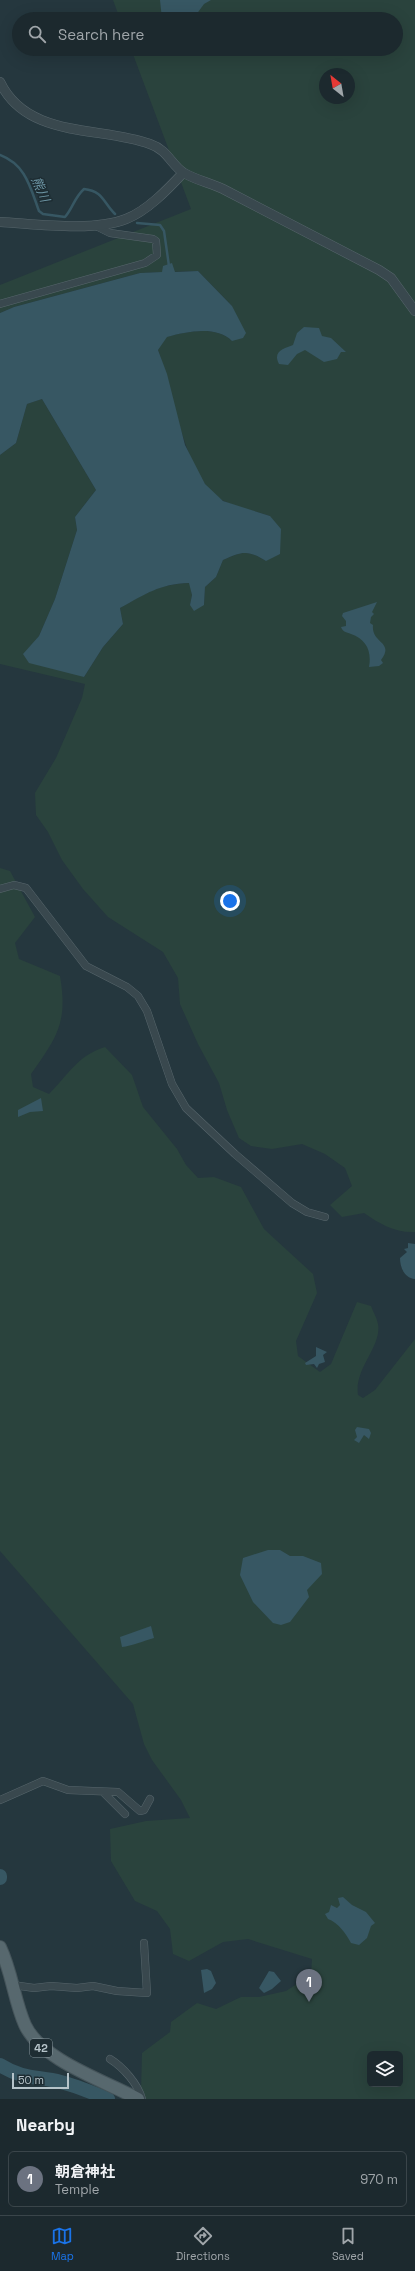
<!DOCTYPE html>
<html lang="en">
<head>
<meta charset="utf-8">
<style>
	:root { --surface:#1c292e; --page:#29353a; --text:#f1f3f6; --muted:#a0a6aa; --line:#3a454a; --accent:#1a73e8 }
	body { margin:0; font-family:"Space Grotesk","Noto Sans JP",sans-serif; background:var(--page); color:var(--text) }
	.controls { position:absolute; right:12px; bottom:12px; display:grid; overflow:hidden; border-radius:6px; box-shadow:0 4px 16px #0002 }
	.controls button { width:36px; height:36px; display:grid; place-items:center; padding:0; border:0; border-bottom:1px solid var(--line); background:var(--surface); color:var(--text); font:20px sans-serif }
	.compass { position:absolute; left:319px; top:68px; width:36px; height:36px; border-radius:50%; background:var(--surface); box-shadow:0 4px 16px #0002; rotate:329deg }
	.scale { position:absolute; left:12px; bottom:10px; width:57px; box-sizing:border-box; padding-left:4px; border:2px solid #b5c3c9; border-top:0; font-size:11px; line-height:14px; white-space:nowrap; color:#b5c3c9; -webkit-text-stroke:3px #1e2d33; paint-order:stroke }
	.you { position:absolute; left:230px; top:901px; width:14px; height:14px; margin:-10px; border:3px solid #fff; border-radius:50%; background:#1a73e8; box-shadow:0 0 0 6px #1a73e833 }
	.badge { display:grid; place-items:center; width:26px; height:26px; border-radius:50%; background:var(--accent); color:#fff; font-size:13px; font-weight:700 }
	.pin { position:absolute; translate:-50% -33px; filter:drop-shadow(0 1px 2px #0008) }
	.pin::after { content:''; position:absolute; top:21px; width:14px; height:12px; background:inherit; clip-path:polygon(0 0,100% 0,50% 100%) }
	.list { margin:0; padding:0; list-style:none }
	h2 { display:flex; justify-content:space-between; align-items:center; height:52px; margin:0; padding:0 16px; font-size:17px }
	h2 small { font-size:13px; font-weight:400; color:var(--muted) }
	.list li { display:grid; grid-template-columns:26px 1fr auto; gap:12px; align-items:center; box-sizing:border-box; height:56px; margin:0 8px 8px; padding:0 8px; border:1px solid var(--line); border-radius:6px }
	.list b { display:block; font-size:15px; white-space:nowrap }
	.list p { margin:0; font-size:13px; white-space:nowrap; color:var(--muted) }
	.list em { font-size:13px; font-style:normal; color:var(--muted) }
	.icon { flex:none; width:22px; height:22px; fill:none; stroke:currentColor; stroke-width:2; stroke-linecap:round; stroke-linejoin:round }
	.map { position:relative; flex:none; width:415px; height:2099px; overflow:hidden }
	.search { position:absolute; background:var(--surface); box-shadow:0 4px 16px #0002; left:12px; right:12px; top:12px; height:44px; display:flex; align-items:center; gap:10px; box-sizing:border-box; padding:0 14px; border-radius:22px; color:var(--muted); font-size:15px }
	.sheet { height:116px; background:var(--surface) }
	nav { display:flex; justify-content:space-around; align-items:center; box-sizing:border-box; height:56px; border-top:1px solid var(--line); background:var(--surface); font-size:11px; color:var(--muted) }
	nav a { display:grid; justify-items:center; gap:2px }
	nav .on { color:var(--accent) }
	.map>svg:first-child { display:block }
	.green { fill:#2a433d; fill-rule:evenodd }
	.water { fill:#375763 }
	.lines { fill:none; stroke-linecap:round; stroke-linejoin:round }
	.stream { stroke:#375763; stroke-width:2.5 }
	.river { stroke:#375763; stroke-width:14 }
	.minor-casing { stroke:#57666c; stroke-width:8 }
	.tertiary-casing { stroke:#57666c; stroke-width:10 }
	.primary-casing { stroke:#45545a; stroke-width:14 }
	.minor { stroke:#39484e; stroke-width:7 }
	.tertiary { stroke:#39484e; stroke-width:9 }
	.primary { stroke:#57686e; stroke-width:12 }
	.labels { text-anchor:middle; stroke-width:3; stroke-linejoin:round; paint-order:stroke }
	.shield { fill:#1e2d33; stroke:#88969c; stroke-width:1 }
	.shield-label { font-size:11px; font-weight:bold; fill:#b5c3c9 }
	.water-label { font-size:13px; font-style:italic; fill:#6f98a7; stroke:#1e2d33 }
</style>
</head>
<body>
<div class="map">
<svg width="415" height="2099" viewBox="0 0 415 2099">
	<rect width="100%" height="100%" fill="#25373e"/>
	<path class="green" d="M113 0H415V1232C395 1233 380 1224 364 1213L342 1217 330 1205 352 1186 345 1168 325 1154 302 1144 272 1149 251 1146 239 1138 227 1110 219 1083 198 1044 180 1004 178 978 163 952 108 917 83 889 62 860 48 832 36 815 35 793 56 758 82 698 85 684 0 664V455L16 443 27 404 42 399 96 490 75 517 77 530 55 599 39 636 24 654 84 677 103 647 123 624 120 608C146 593 159 584 190 583L192 595 190 605H204L205 587 216 577 223 560C243 551 248 550 266 561L270 516C255 511 238 508 224 501 185 483 173 388 158 350L166 337C186 332 216 325 232 341V306L198 271 140 273 14 307 0 313V285L191 209 131 49H396V19H120ZM325 74H349V98H325Z
		M0 868 10 871 35 917 15 943 19 959 60 976C68 1023 57 1037 31 1074L33 1087 49 1094C69 1074 77 1056 105 1047L132 1075 143 1107 177 1149 186 1165 198 1178 214 1177 241 1187 264 1229 313 1274 317 1293 296 1341 298 1356 320 1372 331 1364 357 1302 371 1306C373 1312 377 1318 378 1324 382 1347 354 1368 358 1395L363 1398 375 1390 415 1339V2099H121L141 2091 142 2053 170 2032 171 2022 197 2003 216 2009 241 1997H259L286 1991 311 1975 312 1959 248 1939 223 1942 189 1961 173 1954 170 1929 157 1911 135 1901 111 1861 110 1829 146 1821 190 1818 181 1800 152 1760 144 1744 133 1704 0 1551ZM370 2054H400V2084H370Z"/>
	<path class="water" d="M160 0H211L204 4 193 19H162Z
		M172 263 175 272 198 271 232 306 246 333 243 338 232 341C216 325 186 332 167 337L158 350 167 374 185 445 205 484 223 501 270 516 281 529 280 554 266 561C248 550 243 551 223 560L216 577 205 587 204 605 194 611 190 605 192 595 189 583C159 584 146 594 120 608L123 624 103 647 84 677 29 663 23 654 39 636 55 599 77 530 75 517 96 490 42 399 27 404 16 443 0 455V313L14 307 140 273 162 272 163 266Z
		M304 327 319 328 322 336 331 338 346 352H341L337 359 324 362 305 350 297 354 288 365 279 364C272 351 285 348 293 345L297 333Z
		M377 602 372 612 374 614 371 617 370 623 373 625C371 644 395 641 381 660L383 663 379 666 369 667C372 651 366 639 351 634 346 632 343 632 341 627L346 626V621L342 616 343 613Z
		M41 1098 43 1111 30 1112 18 1117V1110Z
		M408 1243 415 1244V1279C404 1278 400 1267 400 1258L407 1252 404 1249 408 1248Z
		M316 1347 327 1352 323 1355 325 1362 319 1364 317 1368 314 1364 306 1365 305 1363 316 1356Z
		M357 1427 369 1429 371 1433 369 1439 364 1435 359 1443 354 1440 357 1437 355 1430Z
		M268 1550H280L290 1556H303L321 1563 322 1574 307 1590 309 1597 290 1622 281 1625 273 1623 253 1602 240 1575 243 1558Z
		M151 1626 154 1638C143 1641 132 1646 122 1647L120 1637Z
		M343 1897 352 1905 366 1912 375 1923 371 1926 367 1938 359 1945 351 1943C346 1934 339 1923 328 1919L325 1914 329 1912 331 1905 337 1908 340 1905 338 1898Z
		M207 1969 211 1971 216 1983 212 1989 204 1993 201 1970Z
		M269 1971 274 1972 281 1981 272 1989 264 1993 259 1988Z"/>
	<g class="lines">
		<path class="stream" d="M0 155C26 165 30 187 39 211L43 214 65 217C73 208 74 198 84 189 103 191 103 202 115 214
			M137 223 160 225 164 231 169 266"/>
		<path class="river" d="M0 1876V1878
			M0 2065C24 2080 37 2076 61 2082 77 2086 93 2093 108 2099"/>
		<defs>
			<path id="minor" d="M0 304 145 263 157 255 156 241 153 239 110 233 96 226
				M0 889 14 885 26 888 86 966 127 987 138 996 147 1011 172 1084 186 1108 235 1154 292 1203 307 1212 325 1217
				M103 1792 125 1814
				M0 1800 43 1781 68 1790 118 1792 140 1811 144 1810 150 1799
				M13 1985 34 1988 51 1986 77 1988 93 1986 117 1991 147 1993 144 1943
				M110 2059C123 2067 138 2084 142 2099"/>
			<path id="tertiary" d="M0 82C27 139 101 126 150 144 168 150 171 165 184 173 196 180 210 183 223 189 275 216 327 243 379 270L391 278 415 311
				M0 222C36 224 93 232 126 219 147 211 168 189 183 173"/>
			<path id="primary" d="M0 1947C12 1972 14 2000 25 2025 41 2060 105 2081 138 2099"/>
		</defs>
		<use href="#minor" class="minor-casing"/>
		<use href="#tertiary" class="tertiary-casing"/>
		<use href="#primary" class="primary-casing"/>
		<use href="#minor" class="minor"/>
		<use href="#tertiary" class="tertiary"/>
		<use href="#primary" class="primary"/>
	</g>
	<g class="labels">
		<rect class="shield" x="30" y="2039" width="22" height="18" rx="3"/>
		<g class="shield-label">
			<text x="41" y="2052">42</text>
		</g>
		<g class="water-label">
			<text transform="translate(41 189) rotate(67)" y="5">熊川</text>
		</g>
	</g>
</svg>
<div class="controls">
<button><svg class="icon" aria-label="layers" viewBox="0 0 24 24"><path d="M12 4l9 5-9 5-9-5zM3 14l9 5 9-5"/></svg></button>
</div>
<svg class="compass" viewBox="-18 -18 36 36"><path d="M0-13l5 13h-10z" fill="#e53935"/><path d="M0 13l5-13h-10z" fill="#a0a6aa"/></svg>
<div class="scale">50 m</div>
<div class="you"></div>
<div class="pin badge" style="left:309px;top:2002px;background:#6b7280">1</div>
<div class="search"><svg class="icon" aria-label="search" viewBox="0 0 24 24"><circle cx="10" cy="10" r="6"/><path d="M15 15l6 6"/></svg>Search here</div>
</div>
<section class="sheet">
<h2>Nearby<small></small></h2>
<ul class="list">
<li><span class="badge" style="background:#6b7280">1</span><div><b>朝倉神社</b><p>Temple</p></div><em>970 m</em></li>
</ul>
</section>
<nav>
<a class="on"><svg class="icon" aria-label="map" viewBox="0 0 24 24"><path d="M3 6l6-2 6 2 6-2v14l-6 2-6-2-6 2zM9 4v14M15 6v14"/></svg>Map</a>
<a><svg class="icon" aria-label="directions" viewBox="0 0 24 24"><path d="M12 3l9 9-9 9-9-9zM9 14v-3h6M13 9l2 2-2 2"/></svg>Directions</a>
<a><svg class="icon" aria-label="saved" viewBox="0 0 24 24"><path d="M7 4h10v16l-5-4-5 4z"/></svg>Saved</a>
</nav>
</body>
</html>
